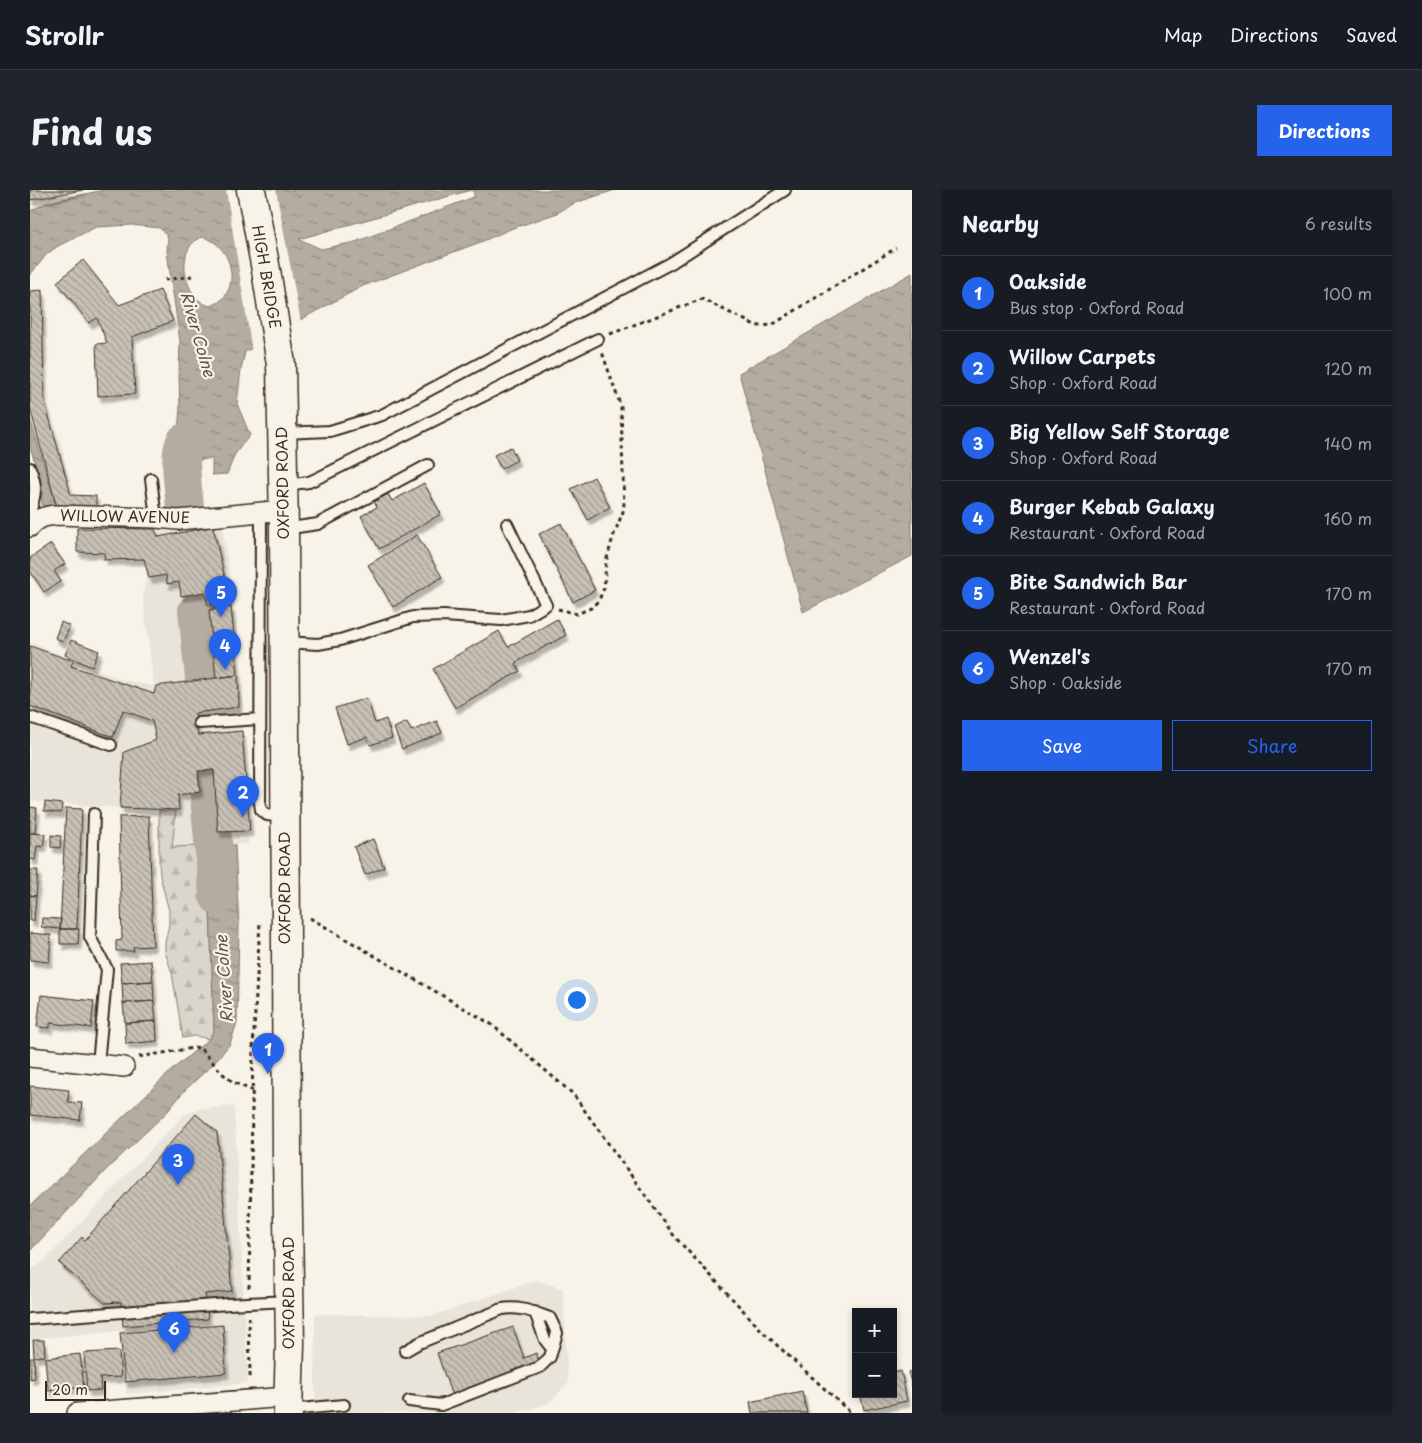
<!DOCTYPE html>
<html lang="en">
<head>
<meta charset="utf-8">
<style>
	:root { --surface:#171b24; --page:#20242c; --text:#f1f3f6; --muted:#9ea1a6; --line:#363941; --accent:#2563eb }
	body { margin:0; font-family:"Playpen Sans",sans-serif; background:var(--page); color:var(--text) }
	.controls { position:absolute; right:15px; bottom:15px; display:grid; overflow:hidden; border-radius:0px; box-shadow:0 2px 8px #0003 }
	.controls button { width:45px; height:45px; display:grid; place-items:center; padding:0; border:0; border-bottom:1px solid var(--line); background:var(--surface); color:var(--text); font:25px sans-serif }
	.scale { position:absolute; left:15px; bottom:12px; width:61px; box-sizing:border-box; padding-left:5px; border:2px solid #3b2a1e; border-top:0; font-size:14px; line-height:18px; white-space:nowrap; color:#3b2a1e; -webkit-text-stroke:4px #f7f3e8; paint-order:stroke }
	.you { position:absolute; left:546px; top:809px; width:18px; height:18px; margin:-12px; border:4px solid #fff; border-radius:50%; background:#1a73e8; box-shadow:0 0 0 8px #1a73e833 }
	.badge { display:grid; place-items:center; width:32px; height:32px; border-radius:50%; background:var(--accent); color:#fff; font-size:16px; font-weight:700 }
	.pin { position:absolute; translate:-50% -41px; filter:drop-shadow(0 1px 2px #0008) }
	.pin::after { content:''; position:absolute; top:26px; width:18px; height:15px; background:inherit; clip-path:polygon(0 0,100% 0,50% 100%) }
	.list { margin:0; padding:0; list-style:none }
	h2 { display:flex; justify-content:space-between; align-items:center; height:65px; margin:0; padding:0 20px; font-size:21px }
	h2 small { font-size:16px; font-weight:400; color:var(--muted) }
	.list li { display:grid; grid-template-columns:32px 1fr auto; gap:15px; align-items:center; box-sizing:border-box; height:75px; padding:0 20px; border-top:1px solid var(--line) }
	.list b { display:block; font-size:19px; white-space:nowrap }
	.list p { margin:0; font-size:16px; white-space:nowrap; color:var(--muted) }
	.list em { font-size:16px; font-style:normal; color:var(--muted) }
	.actions { display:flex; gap:10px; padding:15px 20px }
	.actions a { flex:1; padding:11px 0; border:1px solid var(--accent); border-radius:0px; text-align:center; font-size:18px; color:var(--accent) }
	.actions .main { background:var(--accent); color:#fff }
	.map { position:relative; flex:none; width:882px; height:1223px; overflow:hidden; border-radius:0px }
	header { display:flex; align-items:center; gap:30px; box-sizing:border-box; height:70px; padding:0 25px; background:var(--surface); border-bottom:1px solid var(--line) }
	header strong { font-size:24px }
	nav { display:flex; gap:28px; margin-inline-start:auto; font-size:18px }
	.intro { display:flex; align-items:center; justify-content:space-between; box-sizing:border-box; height:120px; padding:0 30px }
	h1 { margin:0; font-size:35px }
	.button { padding:12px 22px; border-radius:0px; background:var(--accent); color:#fff; font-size:18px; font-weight:700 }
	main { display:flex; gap:30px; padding:0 30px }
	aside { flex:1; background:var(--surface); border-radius:0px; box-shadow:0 2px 8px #0003 }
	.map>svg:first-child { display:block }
	.built { fill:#e9e4d9 }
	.forest { fill:url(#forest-firs); stroke:#8b8074 }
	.water { fill:url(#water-ripples); stroke:#84786c; fill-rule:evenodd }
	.pier { fill:#f7f3e8 }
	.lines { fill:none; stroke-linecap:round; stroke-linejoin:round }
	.river { stroke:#b4aca0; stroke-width:38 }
	.building { fill:url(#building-back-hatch); stroke:#3b2a1e; filter:url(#shadow) }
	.service-casing { stroke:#3b2a1e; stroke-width:14 }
	.minor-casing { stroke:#3b2a1e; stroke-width:22 }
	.primary-casing { stroke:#3b2a1e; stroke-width:31 }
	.path { stroke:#3b2a1e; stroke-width:3; stroke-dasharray:4 4; stroke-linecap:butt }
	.service { stroke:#f7f3e8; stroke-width:10 }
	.minor { stroke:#f7f3e8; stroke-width:19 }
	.primary { stroke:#f7f3e8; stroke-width:28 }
	.labels { text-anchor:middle; stroke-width:4.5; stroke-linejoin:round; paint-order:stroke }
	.street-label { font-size:15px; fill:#3b2a1e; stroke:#f7f3e8 }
	.water-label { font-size:16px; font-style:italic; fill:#5f5145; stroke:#f7f3e8 }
</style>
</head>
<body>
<header>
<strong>Strollr</strong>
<nav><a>Map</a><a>Directions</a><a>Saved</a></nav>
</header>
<div class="intro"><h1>Find us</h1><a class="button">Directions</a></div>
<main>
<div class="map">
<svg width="882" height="1223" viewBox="0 0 882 1223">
	<defs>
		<pattern id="forest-firs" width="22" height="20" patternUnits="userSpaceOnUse" patternTransform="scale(1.25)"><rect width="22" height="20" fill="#dbd6cb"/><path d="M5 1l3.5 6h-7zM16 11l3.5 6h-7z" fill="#bdb8ae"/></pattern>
		<pattern id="water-ripples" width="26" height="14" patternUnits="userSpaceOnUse" patternTransform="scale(1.25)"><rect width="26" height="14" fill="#b4aca0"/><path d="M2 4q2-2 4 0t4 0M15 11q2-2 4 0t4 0" fill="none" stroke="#948c82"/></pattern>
		<pattern id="building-back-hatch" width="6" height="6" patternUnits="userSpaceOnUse" patternTransform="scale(1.25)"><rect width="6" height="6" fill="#c8c1b6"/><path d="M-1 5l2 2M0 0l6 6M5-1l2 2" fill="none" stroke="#a49d93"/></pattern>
		<filter id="shadow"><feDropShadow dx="3" dy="5.5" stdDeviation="1" flood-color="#0004"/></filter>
	</defs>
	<rect width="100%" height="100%" fill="#f7f3e8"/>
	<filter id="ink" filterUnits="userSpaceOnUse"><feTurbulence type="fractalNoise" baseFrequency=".02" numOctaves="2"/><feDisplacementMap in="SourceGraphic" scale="10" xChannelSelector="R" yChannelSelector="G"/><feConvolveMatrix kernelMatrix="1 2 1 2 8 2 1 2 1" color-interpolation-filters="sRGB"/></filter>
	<g filter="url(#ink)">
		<path class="built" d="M192 332 208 445 218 654 142 658 145 621H129L0 611V452L93 490 124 496 113 408 123 337 140 342Z
			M204 916 218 1193 97 1204 89 1141 0 1149V1081L15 1070 154 925 169 919Z
			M507 1090 533 1099 538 1193 519 1213 486 1223H285V1124L402 1126Z"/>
		<path class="forest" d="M129 621H146L142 657 178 656 184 840 179 849 165 846 153 848 142 783 135 762V753L139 734V721L130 686 129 671Z"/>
		<path class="water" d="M73 0H585L545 13 525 24 483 38 453 51 333 96 279 125 215 162 211 179 207 214 220 245 205 264 197 284 182 285V268L165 271 164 300 143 303 137 258 148 242 150 217 149 185 150 151 137 62 138 47 130 38 102 35 66 37 28 56 17 64 0 85V21L16 13ZM441 0 444 3V7L325 52 291 59 269 49ZM172 47C203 53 214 104 181 116 154 112 143 57 172 47Z
			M882 83V366L773 422 709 183Z
			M0 228 27 318 12 315 11 291 0 257Z
			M205 655 209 738 207 833 200 854 182 875 154 901 138 921 77 979 0 1061V1016L143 879 179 849 184 840 178 656Z"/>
		<path class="pier" d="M196 0H246L271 133 222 161Z"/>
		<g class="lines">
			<path class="river" d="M155 252C147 265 154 302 155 318
				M167 421 174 488
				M177 584 188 706"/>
		</g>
		<path class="building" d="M0 0H53L0 10Z
			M53 70 89 115 130 100 143 131 102 147 105 204 68 206 66 154 77 153 67 128 59 133 27 92Z
			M12 100 14 209 41 305 66 306V321L27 318 0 218V101Z
			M481 257 487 270 471 279 464 265Z
			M564 287 580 317 558 330 541 299Z
			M394 293 411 324 349 359 331 326 347 317 344 312 358 304 362 311Z
			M531 333 565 400 543 412 509 344Z
			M180 337H183L200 410 178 415 175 402 151 406 149 392 137 394 136 385 119 388 114 369 74 370 75 363 47 362V338L125 339 128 347Z
			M387 345 412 387 363 417 338 375Z
			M21 354 35 374 24 381 31 391 14 402 0 381V368Z
			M201 417 208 485 186 488 179 420Z
			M527 429 536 445 485 473 490 481 425 518 403 479 469 441 478 457Z
			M31 432 40 436 33 452 25 448Z
			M41 450 69 461 62 477 35 465Z
			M0 456 43 471 41 476 124 504 126 496 208 485 209 517 165 523 168 545 212 541 220 641 188 642 184 580 168 581 170 602 148 605 149 620 90 618 94 562 126 550 122 531 93 520 83 547 0 516Z
			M337 508 345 533 356 529 362 548 340 555 337 547 317 554 305 518Z
			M407 531 412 543 372 559 364 538 377 532 381 541Z
			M15 612 32 614 31 623 14 621Z
			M0 617 7 618 5 643H0Z
			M36 618 52 619 47 739H30Z
			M119 626 123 756 103 757 104 761H86V751L92 750 89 627Z
			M0 643 15 644 13 657 7 656 5 670 0 669Z
			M21 645 31 646 30 658 21 657Z
			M343 649 354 677 335 685 324 657Z
			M0 680H8L6 706 0 705Z
			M0 705 6 706 4 731H0Z
			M12 728 31 729 30 739 11 737Z
			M30 739H49L48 754H30Z
			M0 743 21 745 19 772 0 770Z
			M121 771 123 791 92 793 90 773Z
			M123 791 124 811 93 813 92 793Z
			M11 805 64 811 61 838 20 833V838L7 837Z
			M124 811 126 831 95 833 93 813Z
			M126 831 127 851 96 854 95 833Z
			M0 896 39 900 38 912 52 913 50 930 0 925Z
			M166 924 187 942 202 1101 175 1104 178 1129 93 1136 91 1112 75 1113 29 1073 52 1047 55 1050Z
			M193 1135 196 1183 95 1192 90 1143Z
			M483 1137 494 1168 506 1163 511 1176 422 1206 407 1163Z
			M3 1150H14L15 1166 4 1167Z
			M89 1161 91 1187 70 1188 71 1200 57 1201 54 1163Z
			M50 1164 54 1197 18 1201 15 1168Z
			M0 1168H4L5 1188 0 1189Z
			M871 1181 877 1211 834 1220 830 1204H863V1183Z
			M882 1181V1196L878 1182Z
			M772 1201 777 1223H722L720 1212Z"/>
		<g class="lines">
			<defs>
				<path id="service" d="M253 243 300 241 352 225 641 73 755 0
					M0 278C7 296 6 301 1 320
					M121 289 126 328
					M254 295 279 292 292 286 568 149
					M231 321 230 613 231 620 237 625 254 627
					M254 339 288 334 398 275
					M255 452 288 454 310 450 383 427 414 426 471 430 499 425 516 415 477 334
					M0 527 81 555
					M169 533 230 529
					M64 624 60 747 77 779 68 874
					M505 1122 515 1150 522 1159
					M0 1129 198 1114 259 1111
					M375 1161 389 1153 472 1119C490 1116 503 1122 520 1128L527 1143 520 1167 510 1177 411 1215 379 1211
					M259 1220 314 1215"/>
				<path id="minor" d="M0 337C7 328 15 326 26 325L126 328 148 330 254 320
					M0 867 94 877
					M47 1223 257 1207"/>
				<path id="primary" d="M221 0 236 80 251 174 254 339 257 964 260 1154 258 1223"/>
			</defs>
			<use href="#service" class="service-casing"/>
			<use href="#minor" class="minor-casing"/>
			<use href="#primary" class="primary-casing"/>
			<path class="path" d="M135 90 162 86
				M580 144 672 109 727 136 742 135 866 58
				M528 419 547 424 561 418 569 410 574 398 576 372 583 347 594 319 591 217 572 162
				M280 728 461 834 543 904 645 1047 736 1145 821 1223
				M109 867 169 857 193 884 203 892 223 901
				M219 1098 223 859 230 732
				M219 1127 220 1185 221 1191"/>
			<use href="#service" class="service"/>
			<use href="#minor" class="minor"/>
			<use href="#primary" class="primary"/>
		</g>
	</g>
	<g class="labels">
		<g class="street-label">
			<text transform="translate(236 87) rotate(80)" y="5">HIGH BRIDGE</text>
			<text transform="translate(253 293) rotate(-91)" y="5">OXFORD ROAD</text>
			<text transform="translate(95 327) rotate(1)" y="5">WILLOW AVENUE</text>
			<text transform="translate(255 698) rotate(-90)" y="5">OXFORD ROAD</text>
			<text transform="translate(259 1103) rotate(-90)" y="5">OXFORD ROAD</text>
		</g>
		<g class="water-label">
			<text transform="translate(168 144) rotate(74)" y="6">River Colne</text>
			<text transform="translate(194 789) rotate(-94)" y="6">River Colne</text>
		</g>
	</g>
</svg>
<div class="controls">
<button>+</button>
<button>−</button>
</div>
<div class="scale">20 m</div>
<div class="you"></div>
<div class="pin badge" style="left:238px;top:884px">1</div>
<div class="pin badge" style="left:213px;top:627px">2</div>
<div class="pin badge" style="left:148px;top:995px">3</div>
<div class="pin badge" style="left:195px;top:480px">4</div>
<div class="pin badge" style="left:191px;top:427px">5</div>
<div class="pin badge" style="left:144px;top:1163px">6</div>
</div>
<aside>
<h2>Nearby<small>6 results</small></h2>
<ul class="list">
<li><span class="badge">1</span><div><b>Oakside</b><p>Bus stop · Oxford Road</p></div><em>100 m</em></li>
<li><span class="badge">2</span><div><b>Willow Carpets</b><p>Shop · Oxford Road</p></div><em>120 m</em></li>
<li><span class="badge">3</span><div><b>Big Yellow Self Storage</b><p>Shop · Oxford Road</p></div><em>140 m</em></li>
<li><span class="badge">4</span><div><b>Burger Kebab Galaxy</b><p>Restaurant · Oxford Road</p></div><em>160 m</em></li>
<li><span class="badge">5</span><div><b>Bite Sandwich Bar</b><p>Restaurant · Oxford Road</p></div><em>170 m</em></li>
<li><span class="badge">6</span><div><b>Wenzel's</b><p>Shop · Oakside</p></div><em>170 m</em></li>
</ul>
<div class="actions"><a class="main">Save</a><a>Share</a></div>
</aside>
</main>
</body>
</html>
